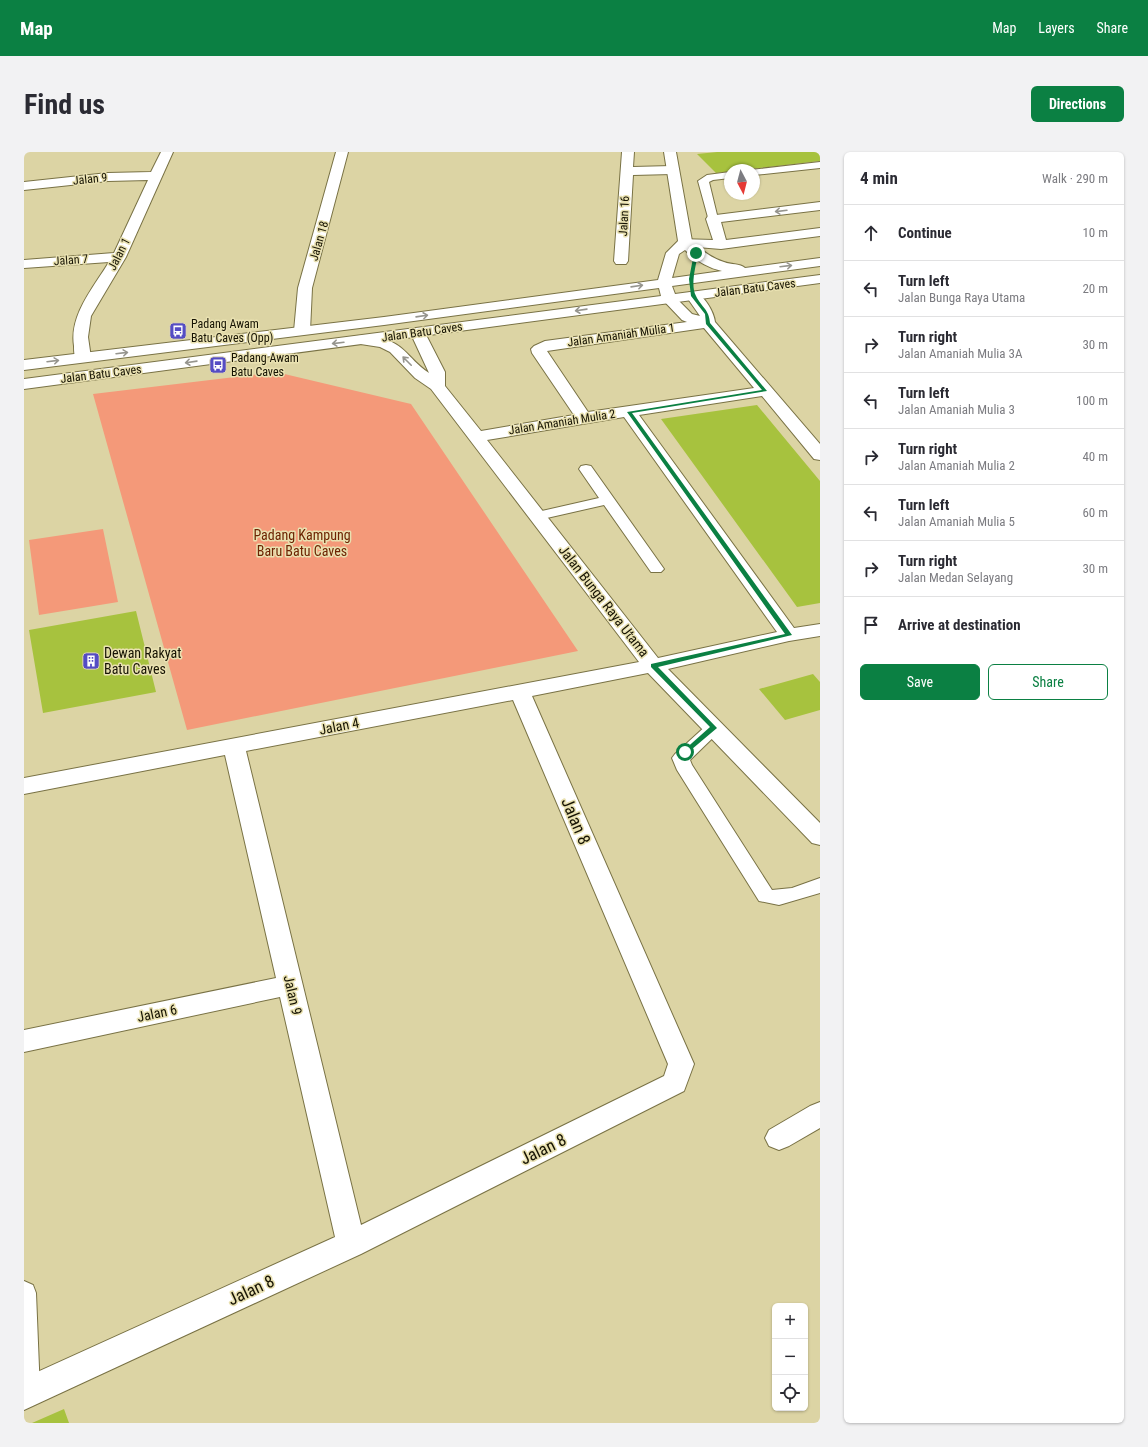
<!DOCTYPE html>
<html lang="en">
<head>
<meta charset="utf-8">
<style>
	:root { --surface:#fff; --page:#f2f2f3; --text:#2b2b33; --muted:#7c7c81; --line:#e1e1e2; --accent:#0b8043 }
	body { margin:0; font-family:"Roboto Condensed",sans-serif; background:var(--page); color:var(--text) }
	.controls { position:absolute; right:12px; bottom:12px; display:grid; overflow:hidden; border-radius:6px; box-shadow:0 1px 3px #0004 }
	.controls button { width:36px; height:36px; display:grid; place-items:center; padding:0; border:0; border-bottom:1px solid var(--line); background:var(--surface); color:var(--text); font:20px sans-serif }
	.compass { position:absolute; left:700px; top:12px; width:36px; height:36px; border-radius:50%; background:var(--surface); box-shadow:0 1px 3px #0004; rotate:173deg }
	.stop { position:absolute; width:12px; height:12px; margin:-9px; border:3px solid #0b8043; border-radius:50%; background:#fff }
	.stop.end { background:#0b8043; border-color:#fff; box-shadow:0 1px 4px #0008 }
	.list { margin:0; padding:0; list-style:none }
	h2 { display:flex; justify-content:space-between; align-items:center; height:52px; margin:0; padding:0 16px; font-size:17px }
	h2 small { font-size:13px; font-weight:400; color:var(--muted) }
	.list li { display:grid; grid-template-columns:26px 1fr auto; gap:12px; align-items:center; box-sizing:border-box; height:56px; padding:0 16px; border-top:1px solid var(--line) }
	.list b { display:block; font-size:15px; white-space:nowrap }
	.list p { margin:0; font-size:13px; white-space:nowrap; color:var(--muted) }
	.list em { font-size:13px; font-style:normal; color:var(--muted) }
	.actions { display:flex; gap:8px; padding:12px 16px }
	.actions a { flex:1; padding:9px 0; border:1px solid var(--accent); border-radius:6px; text-align:center; font-size:14px; color:var(--accent) }
	.actions .main { background:var(--accent); color:#fff }
	.icon { flex:none; width:22px; height:22px; fill:none; stroke:currentColor; stroke-width:2; stroke-linecap:round; stroke-linejoin:round }
	.map { position:relative; flex:none; width:796px; height:1271px; overflow:hidden; border-radius:6px }
	header { display:flex; align-items:center; gap:24px; box-sizing:border-box; height:56px; padding:0 20px; background:var(--accent); color:#fff }
	header strong { font-size:19px }
	nav { display:flex; gap:22px; margin-inline-start:auto; font-size:14px }
	.intro { display:flex; align-items:center; justify-content:space-between; box-sizing:border-box; height:96px; padding:0 24px }
	h1 { margin:0; font-size:28px }
	.button { padding:10px 18px; border-radius:6px; background:var(--accent); color:#fff; font-size:14px; font-weight:700 }
	main { display:flex; gap:24px; padding:0 24px }
	aside { flex:1; background:var(--surface); border-radius:6px; box-shadow:0 1px 3px #0004 }
	.map>svg:first-child { display:block }
	.green { fill:#f49979 }
	.building { fill:#a7c23e }
	.lines { fill:none; stroke-linecap:round; stroke-linejoin:round }
	.lane-casing { stroke:#797245; stroke-width:2 }
	.street-casing { stroke:#797245; stroke-width:2 }
	.secondary-casing { stroke:#797245; stroke-width:2 }
	.lane { fill:#fff; fill-rule:evenodd }
	.street { fill:#fff; fill-rule:evenodd }
	.secondary { fill:#fff; fill-rule:evenodd }
	.oneway { stroke:#96958e }
	.route { fill:#0b8043 }
	.labels { text-anchor:middle; stroke-width:3; stroke-linejoin:round; paint-order:stroke }
	.far-street-label { font-size:12px; fill:#161303; stroke:#e9e1b1 }
	.far-poi-label { font-size:12px; fill:#161303; stroke:#e9e1b1; text-anchor:start }
	.park-label { font-size:14px; fill:#6d2302; stroke:#e9e1b1 }
	.street-label { font-size:14px; fill:#161303; stroke:#e9e1b1 }
	.poi-label { font-size:14px; fill:#161303; stroke:#e9e1b1; text-anchor:start }
	.near-street-label { font-size:17px; fill:#161303; stroke:#e9e1b1 }
</style>
</head>
<body>
<header>
<strong>Map</strong>
<nav><a>Map</a><a>Layers</a><a>Share</a></nav>
</header>
<div class="intro"><h1>Find us</h1><a class="button">Directions</a></div>
<main>
<div class="map">
<svg width="796" height="1271" viewBox="0 0 796 1271">
	<rect width="100%" height="100%" fill="#dcd4a4"/>
	<path class="green" d="M252 220 387 252 554 499 163 578 69 242Z
		M79 377 94 450 15 463 5 388Z"/>
	<path class="building" d="M693 0H796V9L692 21 673 2Z
		M733 253 796 329V451L773 455 637 267Z
		M112 459 132 540 19 561 5 478Z
		M789 522 796 530V558L761 568 735 537Z
		M40 1257 45 1271H8Z"/>
	<g class="lines">
		<defs>
			<path id="lane" d="M796 10V16L730 23V18H726Z
				M706 20V26L689 28 685 30 694 67 689 70 685 69 674 29 683 23Z
				M562 313 567 314 640 417 637 420H627L580 353 514 368 509 367 507 364 509 361 575 346 555 317 557 314Z
				M690 570 696 572 699 576 666 608 668 613 748 738 768 736 796 726V741L755 753 735 749 653 618 648 606 651 602 684 572Z
				M0 1129 9 1133 12 1141 16 1241 12 1250 3 1254 0 1253Z"/>
			<path id="street" d="M137 0H149L102 105 67 164 64 185 67 206 64 209H54C50 205 50 200 50 194 45 163 70 135 85 110L0 116V108L90 101 124 28 84 29 0 38V30L84 21 127 20Z
				M312 0H324L288 136 286 179 283 182H273L270 179 274 136Z
				M598 0H610L609 15 648 14 654 18 648 22 609 23 604 109 602 112H592L590 109Z
				M796 50V58L697 70 702 88 796 76V84L697 97 661 94 656 93 654 90 656 87 689 88 682 67 684 64Z
				M669 140C680 142 690 160 691 170L796 292V308L790 307 738 244 615 263 770 476 796 472V484L765 489 644 517 796 671V693L788 691 624 521 508 544 670 912 660 939 337 1102 0 1258V1226L311 1085 256 845 0 900V878L252 826 201 603 0 642V626L615 510 407 237 391 226 366 200 356 195 330 191 327 188 330 185C336 183 342 184 348 185 382 189 381 205 405 221L386 180 389 177H399L421 220V234L457 279 550 263 508 201 507 197 510 194 521 189 663 170 658 168 638 147 640 144H650L668 162 676 164 662 144 664 141ZM680 176 730 236 564 260 523 199ZM600 265 753 480 634 506 463 288ZM489 548 644 912 640 924 337 1073 222 599Z
				M796 950V976L765 994 755 998 745 994 741 986 745 978 786 954Z"/>
			<path id="secondary" d="M640 0H652L668 89C677 98 687 106 700 110 707 113 716 111 721 116L796 106V114L648 134 651 142 796 123V131L0 237V227L637 144 635 136 360 173 0 218V208L360 165 634 128 642 101 654 89ZM661 98C671 108 684 116 698 119L648 126 655 102Z"/>
		</defs>
		<use href="#lane" class="lane-casing"/>
		<use href="#street" class="street-casing"/>
		<use href="#secondary" class="secondary-casing"/>
		<use href="#lane" class="lane"/>
		<use href="#street" class="street"/>
		<use href="#secondary" class="secondary"/>
	</g>
	<defs><path id="oneway-shaft" d="M-6 0H5M1.5-3L5.5 0L1.5 3" fill="none" stroke-width="1.6" stroke-linecap="round" stroke-linejoin="round"/></defs>
	<g class="oneway">
		<use href="#oneway-shaft" transform="translate(757 59) rotate(173)"/>
		<use href="#oneway-shaft" transform="translate(762 114) rotate(-7)"/>
		<use href="#oneway-shaft" transform="translate(613 134) rotate(-8)"/>
		<use href="#oneway-shaft" transform="translate(557 158) rotate(172)"/>
		<use href="#oneway-shaft" transform="translate(398 164) rotate(-8)"/>
		<use href="#oneway-shaft" transform="translate(314 191) rotate(173)"/>
		<use href="#oneway-shaft" transform="translate(98 201) rotate(-7)"/>
		<use href="#oneway-shaft" transform="translate(29 209) rotate(-7)"/>
		<use href="#oneway-shaft" transform="translate(383 209) rotate(-135)"/>
		<use href="#oneway-shaft" transform="translate(167 210) rotate(172)"/>
	</g>
	<path class="route" d="M670 101H674C672 114 666 133 672 144 678 156 685 157 686 171L743 239 608 261 768 483 634 515 693 576 661 603 658 600 659 599 686 575 627 515V512L761 482 603 260 738 238 682 172 681 162 667 144 665 127Z"/>
	<defs>
		<symbol id="bus-square" viewBox="-11 -11 22 22"><rect x="-9" y="-9" width="18" height="18" rx="4" fill="#544cc4" stroke="#e9e1b1"/><path d="M-5-6H5V4H4V6H2V4H-2V6H-4V4H-5ZM-3.5-4V0h7V-4ZM-3.5 1.2v1.5H-2V1.2ZM2 1.2v1.5H3.5V1.2Z" fill="#fff"/></symbol>
		<symbol id="building-square" viewBox="-11 -11 22 22"><rect x="-9" y="-9" width="18" height="18" rx="4" fill="#544cc4" stroke="#e9e1b1"/><path d="M-4-6H4V6H1V3H-1V6H-4ZM-2.5-4.3h1.7v1.8h-1.7ZM.8-4.3h1.7v1.8H.8ZM-2.5-1h1.7V.8h-1.7ZM.8-1h1.7V.8H.8Z" fill="#fff"/></symbol>
	</defs>
	<g fill-rule="evenodd">
		<use href="#bus-square" x="144" y="169" width="20" height="20"/>
		<use href="#bus-square" x="184" y="203" width="20" height="20"/>
		<use href="#building-square" x="57" y="499" width="20" height="20"/>
	</g>
	<g class="labels">
		<g class="far-street-label">
			<text transform="translate(66 27) rotate(-6)" y="4">Jalan 9</text>
			<text transform="translate(600 64) rotate(-87)" y="4">Jalan 16</text>
			<text transform="translate(295 89) rotate(-74)" y="4">Jalan 18</text>
			<text transform="translate(95 102) rotate(-63)" y="4">Jalan 1</text>
			<text transform="translate(47 108) rotate(-4)" y="4">Jalan 7</text>
			<text transform="translate(731 136) rotate(-7)" y="4">Jalan Batu Caves</text>
			<text transform="translate(398 180) rotate(-8)" y="4">Jalan Batu Caves</text>
			<text transform="translate(597 183) rotate(-8)" y="4">Jalan Amaniah Mulia 1</text>
			<text transform="translate(77 222) rotate(-7)" y="4">Jalan Batu Caves</text>
			<text transform="translate(538 270) rotate(-9)" y="4">Jalan Amaniah Mulia 2</text>
		</g>
		<g class="far-poi-label">
			<text x="167" y="176">Padang Awam<tspan x="167" dy="14">Batu Caves (Opp)</tspan></text>
			<text x="207" y="210">Padang Awam<tspan x="207" dy="14">Batu Caves</tspan></text>
		</g>
		<g class="park-label">
			<text x="278" y="388">Padang Kampung<tspan x="278" dy="16">Baru Batu Caves</tspan></text>
		</g>
		<g class="street-label">
			<text transform="translate(580 449) rotate(52)" y="5">Jalan Bunga Raya Utama</text>
			<text transform="translate(315 574) rotate(-11)" y="5">Jalan 4</text>
			<text transform="translate(269 843) rotate(77)" y="5">Jalan 9</text>
			<text transform="translate(133 861) rotate(-12)" y="5">Jalan 6</text>
		</g>
		<g class="poi-label">
			<text x="80" y="506">Dewan Rakyat<tspan x="80" dy="16">Batu Caves</tspan></text>
		</g>
		<g class="near-street-label">
			<text transform="translate(552 669) rotate(67)" y="6">Jalan 8</text>
			<text transform="translate(519 997) rotate(-26)" y="6">Jalan 8</text>
			<text transform="translate(227 1138) rotate(-25)" y="6">Jalan 8</text>
		</g>
	</g>
</svg>
<div class="controls">
<button>+</button>
<button>−</button>
<button><svg class="icon" aria-label="locate" viewBox="0 0 24 24"><circle cx="12" cy="12" r="6"/><path d="M12 2v4M12 18v4M2 12h4M18 12h4"/></svg></button>
</div>
<svg class="compass" viewBox="-18 -18 36 36"><path d="M0-13l5 13h-10z" fill="#e53935"/><path d="M0 13l5-13h-10z" fill="#7c7c81"/></svg>
<div class="stop" style="left:661px;top:600px"></div>
<div class="stop end" style="left:672px;top:101px"></div>
</div>
<aside>
<h2>4 min<small>Walk · 290 m</small></h2>
<ul class="list">
<li><svg class="icon" aria-label="ahead" viewBox="0 0 24 24"><path d="M12 20V5M6 11l6-6 6 6"/></svg><div><b>Continue</b></div><em>10 m</em></li>
<li><svg class="icon" aria-label="left" viewBox="0 0 24 24"><path d="M17 20v-9H6M10 6l-5 5 5 5"/></svg><div><b>Turn left</b><p>Jalan Bunga Raya Utama</p></div><em>20 m</em></li>
<li><svg class="icon" aria-label="right" viewBox="0 0 24 24"><path d="M7 20v-9h11M14 6l5 5-5 5"/></svg><div><b>Turn right</b><p>Jalan Amaniah Mulia 3A</p></div><em>30 m</em></li>
<li><svg class="icon" aria-label="left" viewBox="0 0 24 24"><path d="M17 20v-9H6M10 6l-5 5 5 5"/></svg><div><b>Turn left</b><p>Jalan Amaniah Mulia 3</p></div><em>100 m</em></li>
<li><svg class="icon" aria-label="right" viewBox="0 0 24 24"><path d="M7 20v-9h11M14 6l5 5-5 5"/></svg><div><b>Turn right</b><p>Jalan Amaniah Mulia 2</p></div><em>40 m</em></li>
<li><svg class="icon" aria-label="left" viewBox="0 0 24 24"><path d="M17 20v-9H6M10 6l-5 5 5 5"/></svg><div><b>Turn left</b><p>Jalan Amaniah Mulia 5</p></div><em>60 m</em></li>
<li><svg class="icon" aria-label="right" viewBox="0 0 24 24"><path d="M7 20v-9h11M14 6l5 5-5 5"/></svg><div><b>Turn right</b><p>Jalan Medan Selayang</p></div><em>30 m</em></li>
<li><svg class="icon" aria-label="arrive" viewBox="0 0 24 24"><path d="M6 21V4h12l-3 4 3 4H6"/></svg><div><b>Arrive at destination</b></div></li>
</ul>
<div class="actions"><a class="main">Save</a><a>Share</a></div>
</aside>
</main>
</body>
</html>
